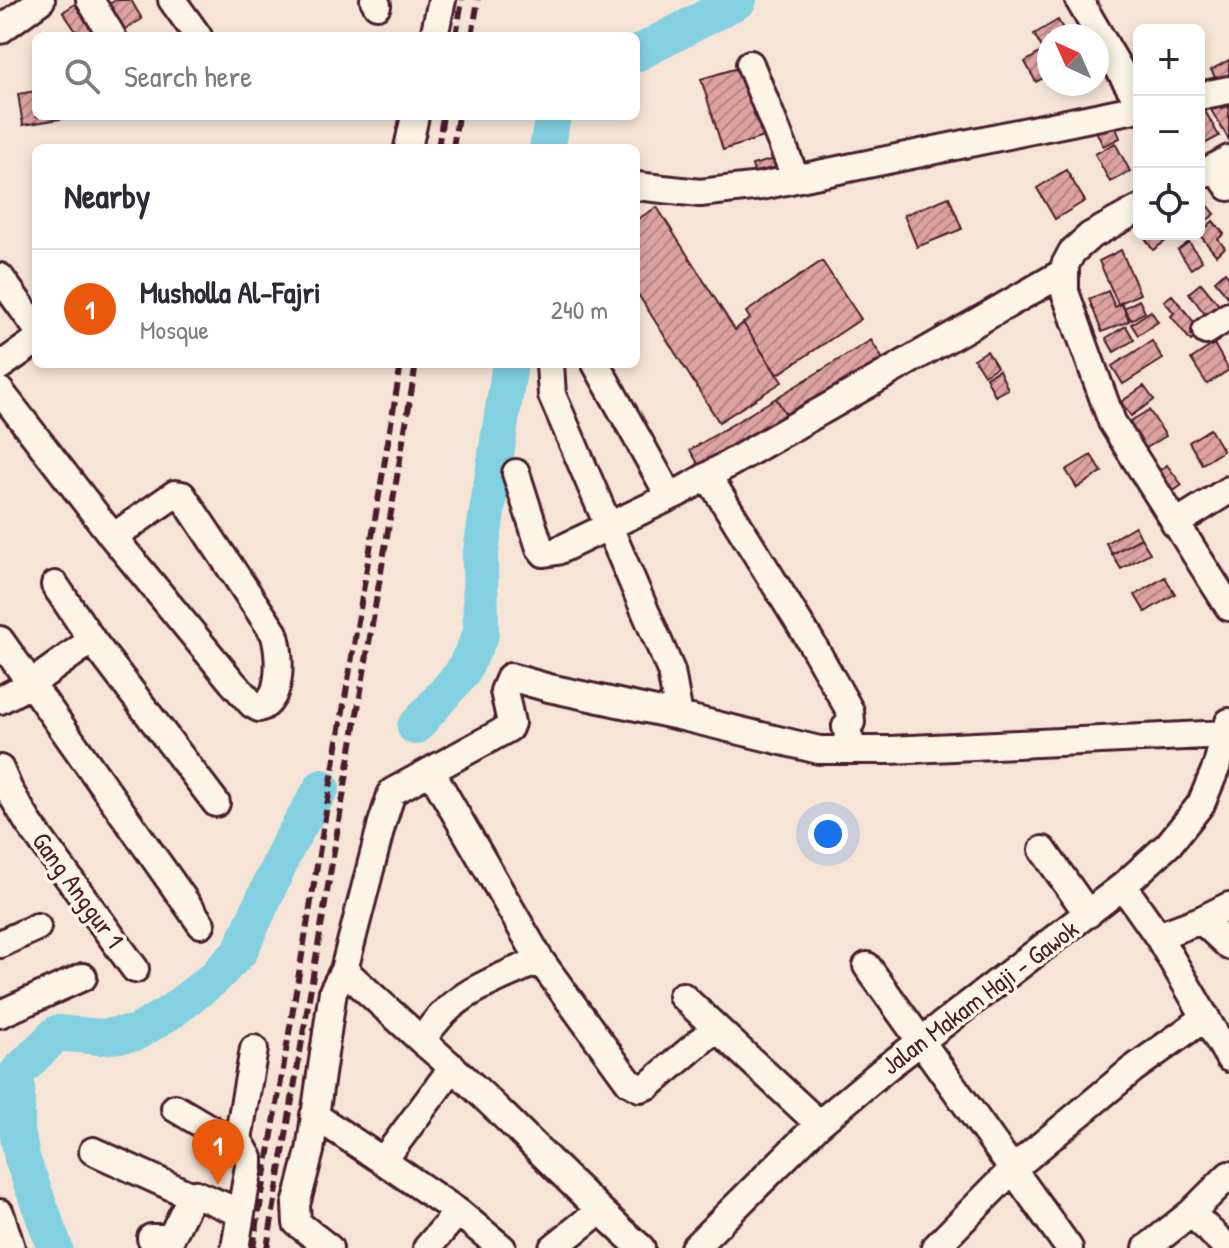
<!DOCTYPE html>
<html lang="en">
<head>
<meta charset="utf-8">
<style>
	:root { --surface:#fff; --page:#f2f2f3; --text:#2b2b33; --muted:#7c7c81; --line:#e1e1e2; --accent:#ea580c }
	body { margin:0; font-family:"Patrick Hand",sans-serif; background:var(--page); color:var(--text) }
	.controls { position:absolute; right:24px; top:24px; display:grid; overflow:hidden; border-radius:12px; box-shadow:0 4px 12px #0003 }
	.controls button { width:72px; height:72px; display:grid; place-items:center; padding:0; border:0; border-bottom:2px solid var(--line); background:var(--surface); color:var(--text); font:40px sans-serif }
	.compass { position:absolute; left:1037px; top:24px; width:72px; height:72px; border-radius:50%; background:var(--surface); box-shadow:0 4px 12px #0003; rotate:315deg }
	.you { position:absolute; left:828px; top:834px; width:28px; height:28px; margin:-20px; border:6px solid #fff; border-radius:50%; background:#1a73e8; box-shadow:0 0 0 12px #1a73e833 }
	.badge { display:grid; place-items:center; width:52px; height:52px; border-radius:50%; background:var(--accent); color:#fff; font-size:26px; font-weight:700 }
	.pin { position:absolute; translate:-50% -66px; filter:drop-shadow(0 2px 4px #0008) }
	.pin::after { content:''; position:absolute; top:42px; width:28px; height:24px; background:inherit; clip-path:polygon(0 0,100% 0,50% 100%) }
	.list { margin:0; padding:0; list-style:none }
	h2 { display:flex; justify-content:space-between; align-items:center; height:104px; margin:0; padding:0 32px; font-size:34px }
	h2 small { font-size:26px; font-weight:400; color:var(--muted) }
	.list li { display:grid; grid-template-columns:52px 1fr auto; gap:24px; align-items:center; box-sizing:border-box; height:120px; padding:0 32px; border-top:2px solid var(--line) }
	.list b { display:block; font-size:30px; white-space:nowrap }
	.list p { margin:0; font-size:26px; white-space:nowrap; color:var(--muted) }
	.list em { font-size:26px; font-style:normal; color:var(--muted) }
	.icon { flex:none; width:44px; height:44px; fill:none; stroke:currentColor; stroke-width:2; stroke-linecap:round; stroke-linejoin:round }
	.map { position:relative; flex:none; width:1229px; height:1248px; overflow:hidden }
	.search { position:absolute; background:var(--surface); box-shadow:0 4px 12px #0003; left:32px; top:32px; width:608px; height:88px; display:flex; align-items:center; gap:20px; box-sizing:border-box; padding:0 28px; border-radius:12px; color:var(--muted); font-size:30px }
	.panel { position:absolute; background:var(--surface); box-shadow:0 4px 12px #0003; left:32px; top:144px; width:608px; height:224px; border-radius:12px }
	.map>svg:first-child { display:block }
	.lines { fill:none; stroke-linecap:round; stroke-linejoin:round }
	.river { stroke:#83d0e1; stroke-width:36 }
	.building { fill:url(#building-hatch); stroke:#4a1f2b; stroke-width:2 }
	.minor-casing { stroke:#4a1f2b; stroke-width:32 }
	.minor { stroke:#fcf5e5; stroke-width:26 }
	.rail { stroke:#4a1f2b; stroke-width:6; stroke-dasharray:12 6; stroke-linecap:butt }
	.labels { text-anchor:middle; stroke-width:7; stroke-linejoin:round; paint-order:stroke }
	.street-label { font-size:26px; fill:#4a1f2b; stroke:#fcf5e5 }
</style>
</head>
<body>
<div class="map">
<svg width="1229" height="1248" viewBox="0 0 1229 1248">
	<defs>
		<pattern id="building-hatch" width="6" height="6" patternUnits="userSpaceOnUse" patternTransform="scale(2)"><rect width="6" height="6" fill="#dda3a1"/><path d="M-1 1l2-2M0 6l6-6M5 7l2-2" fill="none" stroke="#b58483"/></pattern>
	</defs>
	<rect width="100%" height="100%" fill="#f6e5d7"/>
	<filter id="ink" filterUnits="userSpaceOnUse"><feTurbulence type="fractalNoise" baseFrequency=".0125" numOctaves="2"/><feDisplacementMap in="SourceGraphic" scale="16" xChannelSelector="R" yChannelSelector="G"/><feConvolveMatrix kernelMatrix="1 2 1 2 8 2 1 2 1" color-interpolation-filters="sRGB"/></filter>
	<g filter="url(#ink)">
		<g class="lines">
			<path class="river" d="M636 54 739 0
				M547 148 553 116
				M415 727 462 673 481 634 480 558 510 364
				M55 1248 22 1158 17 1131V1073L57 1033 101 1037 136 1033 172 1011 213 979 240 951 288 845 322 787"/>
		</g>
		<path class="building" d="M81 0 109 36H79L63 12Z
			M116 0H131L142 19 114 36 99 10Z
			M1058 20 1066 34 1049 36V44L1042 48 1034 34Z
			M1044 50 1049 59V75L1036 82 1025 62Z
			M1229 60V80L1220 86 1211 70Z
			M744 66 766 136 723 150 701 79Z
			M36 91V116H78L23 125 18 94Z
			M1229 106V140L1211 110Z
			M1204 109 1219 136 1199 147V111Z
			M1114 123 1120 138 1103 146 1096 131Z
			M1115 143 1130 171 1110 182 1095 154Z
			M775 159 780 177 757 184 752 165Z
			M1066 170 1085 201 1055 219 1037 188Z
			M949 197 962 229 917 247 904 215Z
			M1204 200 1215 214 1199 226V204Z
			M657 207 735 330 743 323 782 382 719 422 636 291V220Z
			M1213 221 1224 234 1218 239 1225 248 1216 255 1199 234Z
			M1150 234H1172L1173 236 1153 250 1145 238Z
			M1189 242 1202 261 1191 269 1178 250Z
			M1121 250 1140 294 1118 304 1099 261Z
			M822 261 861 319 777 375 743 323 750 319 746 312Z
			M1225 272 1229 277V298L1215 281Z
			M1201 283 1223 310 1210 321 1189 293Z
			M1108 291 1115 307 1122 304 1129 321 1102 332 1089 299Z
			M1172 295 1202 332 1191 341 1171 316 1174 313 1164 301Z
			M1139 300 1145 312 1131 320 1124 308Z
			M1151 311 1158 322 1138 335 1131 324Z
			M1126 326 1134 340 1114 352 1106 338Z
			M871 340 886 364 791 423 776 398Z
			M1152 341 1163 359 1123 384 1112 366Z
			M1214 344 1229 370 1207 384 1191 359Z
			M987 351 997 367 984 375 974 359Z
			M999 370 1008 389 995 396 986 377Z
			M1144 386 1154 400 1131 416 1121 402Z
			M776 398 791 423 705 475 690 450Z
			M1149 410 1166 436 1138 453 1122 426Z
			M1210 429 1223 451 1202 464 1189 442Z
			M1091 455 1102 472 1077 488 1066 470Z
			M1167 465 1182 485 1165 497 1151 477Z
			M1135 526 1141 538 1112 554 1106 543Z
			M1141 538 1150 553 1121 569 1112 554Z
			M1165 577 1175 594 1145 612 1135 595Z"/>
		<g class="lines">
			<defs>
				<path id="minor" d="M90 0 112 36
					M172 0 198 36
					M374 0 377 5
					M1079 0 1139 103
					M0 30 41 0
					M434 36 442 0
					M750 64 796 179
					M1199 96 1229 90
					M408 148 415 116
					M1214 167 1229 187
					M1199 176 1229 159
					M636 186 700 193 761 186 1139 108
					M1139 209 1090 236 1072 252 1065 265V292L1112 422 1229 607
					M0 277 36 327
					M1206 331 1229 316
					M596 364 670 497
					M0 366 36 341
					M0 391 113 537 233 683 252 704 259 708C283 701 281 653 274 633L182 495 175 494 113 537
					M516 473 540 548 544 553 557 551 678 493 1064 272
					M708 476 811 642 850 711 851 722 846 727 853 750
					M1175 524 1229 490
					M55 585 92 640 216 803
					M0 640 201 924
					M0 700 32 683 92 640
					M679 716 819 750H890L1226 734
					M0 769 9 790 28 822 135 969
					M431 771 540 960 629 1082 640 1088 649 1085 716 1028
					M1043 850 1088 914
					M1123 886 1158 936 1229 1058
					M1201 920 1229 946
					M1158 936 1201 920 1229 906
					M0 944 37 927
					M867 966 1069 1248
					M344 970 422 1041C449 994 493 981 540 960
					M682 996 819 1124
					M0 1014 83 977
					M422 1041C499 1105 566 1182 641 1248
					M453 1067 383 1161 458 1212 502 1248
					M175 1108 244 1149
					M314 1115 383 1161
					M93 1151 192 1196
					M0 1213 11 1248
					M1191 1213 1228 1248
					M151 1238H171L190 1199 196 1194 241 1213
					M235 1248 249 1166V1158L238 1139 254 1049
					M329 1248 297 1223 296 1205 310 1151 333 991 344 970 382 823 392 792 509 728 511 723 504 691 510 677 549 688 679 716 671 671 552 395 550 364
					M427 1248 458 1212
					M553 1248 599 1211
					M694 1248 819 1124 886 1068 1123 886 1169 844 1201 804 1216 768 1229 722
					M935 1248 1013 1169 1133 1069 1206 1017
					M1147 1248 1191 1213 1229 1175"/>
			</defs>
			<use href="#minor" class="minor-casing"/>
			<use href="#minor" class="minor"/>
			<path class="rail" d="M456 36 462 0
				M472 36 478 0
				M438 148 443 116
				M453 148 458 116
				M253 1248 401 364
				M267 1248 416 364"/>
		</g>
	</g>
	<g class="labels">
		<g class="street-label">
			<text transform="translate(78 890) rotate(54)" y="9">Gang Anggur 1</text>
			<text transform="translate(980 997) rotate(-37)" y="9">Jalan Makam Haji - Gawok</text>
		</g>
	</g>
</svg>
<div class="controls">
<button>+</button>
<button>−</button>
<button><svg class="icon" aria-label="locate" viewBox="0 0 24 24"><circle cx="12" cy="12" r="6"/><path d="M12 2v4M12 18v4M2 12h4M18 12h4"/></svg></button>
</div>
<svg class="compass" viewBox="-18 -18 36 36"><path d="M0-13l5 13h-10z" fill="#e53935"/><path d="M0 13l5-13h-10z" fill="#7c7c81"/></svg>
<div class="you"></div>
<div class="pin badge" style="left:218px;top:1185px">1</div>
<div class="search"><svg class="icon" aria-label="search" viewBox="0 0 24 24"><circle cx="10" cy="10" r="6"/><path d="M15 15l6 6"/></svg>Search here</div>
<section class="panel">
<h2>Nearby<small></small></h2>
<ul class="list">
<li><span class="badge">1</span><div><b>Musholla Al-Fajri</b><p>Mosque</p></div><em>240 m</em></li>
</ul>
</section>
</div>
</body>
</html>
